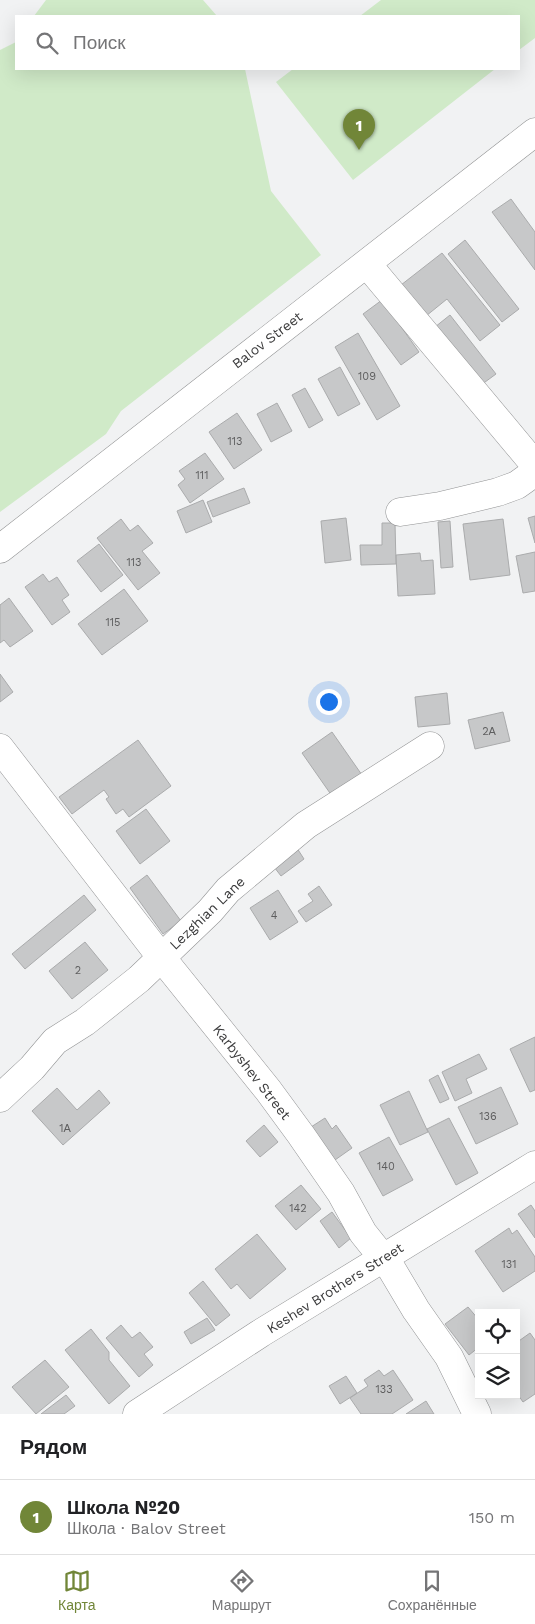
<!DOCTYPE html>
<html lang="ru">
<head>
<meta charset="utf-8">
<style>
	:root { --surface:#fff; --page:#f2f2f2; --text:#202124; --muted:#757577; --line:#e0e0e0; --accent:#718638 }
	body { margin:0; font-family:"Work Sans",sans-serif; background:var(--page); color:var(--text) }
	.controls { position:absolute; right:15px; bottom:15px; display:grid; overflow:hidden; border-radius:0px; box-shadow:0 5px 20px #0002 }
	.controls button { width:45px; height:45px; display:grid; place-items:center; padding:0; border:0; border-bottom:1px solid var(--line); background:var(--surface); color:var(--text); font:25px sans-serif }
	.you { position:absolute; left:328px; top:701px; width:18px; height:18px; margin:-12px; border:4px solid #fff; border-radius:50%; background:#1a73e8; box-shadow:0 0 0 8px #1a73e833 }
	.badge { display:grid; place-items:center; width:32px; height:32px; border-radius:50%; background:var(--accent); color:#fff; font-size:16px; font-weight:700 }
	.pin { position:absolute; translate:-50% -41px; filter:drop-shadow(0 1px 2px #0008) }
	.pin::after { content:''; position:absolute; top:26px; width:18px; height:15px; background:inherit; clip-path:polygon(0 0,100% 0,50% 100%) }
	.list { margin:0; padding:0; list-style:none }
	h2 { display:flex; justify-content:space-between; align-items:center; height:65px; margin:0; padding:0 20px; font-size:21px }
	h2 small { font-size:16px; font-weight:400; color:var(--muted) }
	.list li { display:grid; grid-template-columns:32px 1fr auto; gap:15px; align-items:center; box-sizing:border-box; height:75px; padding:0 20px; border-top:1px solid var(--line) }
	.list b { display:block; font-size:19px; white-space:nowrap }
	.list p { margin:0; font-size:16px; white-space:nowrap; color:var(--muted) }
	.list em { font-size:16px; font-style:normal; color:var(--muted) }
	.icon { flex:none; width:28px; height:28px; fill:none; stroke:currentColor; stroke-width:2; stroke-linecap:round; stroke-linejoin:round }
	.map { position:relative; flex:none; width:535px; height:1414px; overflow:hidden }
	.search { position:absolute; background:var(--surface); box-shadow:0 5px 20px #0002; left:15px; right:15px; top:15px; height:55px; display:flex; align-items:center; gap:12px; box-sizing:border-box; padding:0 18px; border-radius:0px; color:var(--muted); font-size:19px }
	.sheet { height:140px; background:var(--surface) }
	nav { display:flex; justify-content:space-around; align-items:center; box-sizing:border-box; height:70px; border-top:1px solid var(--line); background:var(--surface); font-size:14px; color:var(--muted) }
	nav a { display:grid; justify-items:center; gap:2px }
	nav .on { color:var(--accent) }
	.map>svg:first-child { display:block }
	.green { fill:#d0eac8 }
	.building { fill:#c7c8c9; stroke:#aaabac }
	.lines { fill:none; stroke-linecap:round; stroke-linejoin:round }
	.minor-casing { stroke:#929394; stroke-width:29 }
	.minor { stroke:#fff; stroke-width:28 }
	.labels { text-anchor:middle; stroke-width:4; stroke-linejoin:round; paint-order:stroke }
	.number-label { font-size:11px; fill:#5e5e5f }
	.street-label { font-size:14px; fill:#3b3b3c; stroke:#fff }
</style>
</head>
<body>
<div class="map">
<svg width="535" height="1414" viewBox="0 0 535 1414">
	<rect width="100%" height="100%" fill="#f1f2f3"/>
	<path class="green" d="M46 0H203L217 16H34Z
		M381 0H535V38L519 50V16H360Z
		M16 42V69H245L271 191 321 255 121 411 106 434 0 512V50Z
		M293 69H495L353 180 276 82Z"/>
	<path class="building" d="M511 199 535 232V270L492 212Z
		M465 240 519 309 502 322 448 254Z
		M442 253 500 325 480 341 447 299 426 316 401 285Z
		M382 300 419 352 401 365 363 314Z
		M450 315 496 374 481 385 435 327Z
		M358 333 400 406 377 420 335 347Z
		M340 367 360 404 338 416 318 379Z
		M305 388 323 420 309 428 292 395Z
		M277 403 292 431 271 442 257 414Z
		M237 413 262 450 234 469 209 432Z
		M205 453 224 479 190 503 178 485 185 479 179 471Z
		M244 488 250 503 213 517 207 502Z
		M203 500 212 522 186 533 177 511Z
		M535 516V543L528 518Z
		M346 518 351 560 325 563 321 521Z
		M121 519 130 531 138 525 153 543 142 551 160 573 138 590 97 538Z
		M503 519 510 575 470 580 463 524Z
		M450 521 453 567 441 568 438 522Z
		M382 523H395L396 564 361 565 360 545H382Z
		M99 544 123 575 101 592 77 561Z
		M535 552V591L523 593 516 556Z
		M420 553 421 561 433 560 435 594 398 596 396 555Z
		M43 574 49 582 57 577 69 595 62 600 70 612 52 625 25 587Z
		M124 589 148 621 102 655 78 624Z
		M9 598 33 631 10 647 4 640 0 643V605Z
		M0 674 13 692 0 702Z
		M447 693 450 724 418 727 415 697Z
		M503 712 510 741 475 749 468 720Z
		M332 732 362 775 332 796 302 753Z
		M138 740 171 786 129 817 123 809 116 814 106 799 109 797 104 790 72 814 59 797Z
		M146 809 170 841 140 864 116 831Z
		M295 845 304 859 281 876 271 863Z
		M147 875 181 921 163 934 130 888Z
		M319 886 332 905 306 922 298 911 313 901 308 894Z
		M278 890 298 922 270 940 250 908Z
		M84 895 96 910 25 969 12 954Z
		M85 942 108 970 72 999 49 971Z
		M535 1037V1090L530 1092 510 1049Z
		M479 1054 487 1069 466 1079 472 1093 455 1101 442 1072Z
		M438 1075 449 1099 440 1103 429 1080Z
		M501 1087 518 1124 476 1144 458 1107Z
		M57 1088 77 1110 99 1090 110 1103 63 1145 32 1111Z
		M409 1091 428 1132 400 1145 380 1105Z
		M325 1118 332 1129 336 1125 352 1148 335 1160 311 1127Z
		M449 1118 478 1173 456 1185 427 1129Z
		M264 1125 278 1142 260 1157 246 1141Z
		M389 1137 413 1180 383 1196 359 1153Z
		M301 1185 321 1209 296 1230 275 1206Z
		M531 1205 535 1211V1238L518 1214Z
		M332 1212 351 1238 339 1248 320 1221Z
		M509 1228 512 1234 517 1230 535 1257V1271L503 1292 475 1251Z
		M257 1234 286 1269 250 1299 237 1284 231 1289 215 1269Z
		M203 1281 230 1315 216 1326 189 1293Z
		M468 1307 479 1320V1347L469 1355 445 1324Z
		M207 1318 215 1330 191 1344 184 1332Z
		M121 1325 132 1338 140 1332 153 1347 144 1354 153 1365 139 1377 106 1338Z
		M91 1329 109 1352V1360L130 1386 109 1404 65 1350Z
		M530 1333 535 1340V1394L523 1402 516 1392V1343Z
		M45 1360 69 1387 36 1414 12 1387Z
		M379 1370 384 1376 393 1370 413 1400 392 1414H361L350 1398 368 1386 364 1380Z
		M346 1376 357 1393 340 1404 329 1386Z
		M66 1395 75 1406 64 1414H41Z
		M426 1401 434 1414H406Z"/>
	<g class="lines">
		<defs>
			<path id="minor" d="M367 264 535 465
				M400 512 440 506 498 492 517 485 535 472
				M0 549 535 132
				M0 748 161 957 268 1090 301 1135 341 1193 363 1233 391 1268 416 1310 449 1357 477 1414
				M0 1098 32 1068 55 1041 85 1022 139 979 210 911 228 890 306 825 430 746
				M137 1414 261 1333 535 1165"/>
		</defs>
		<use href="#minor" class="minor-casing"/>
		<use href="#minor" class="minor"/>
	</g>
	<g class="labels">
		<g class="number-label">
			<text x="367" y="380">109</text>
			<text x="235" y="445">113</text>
			<text x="202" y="479">111</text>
			<text x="134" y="566">113</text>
			<text x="113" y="626">115</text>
			<text x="489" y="735">2А</text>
			<text x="274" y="919">4</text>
			<text x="78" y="974">2</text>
			<text x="488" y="1120">136</text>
			<text x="65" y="1132">1А</text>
			<text x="386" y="1170">140</text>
			<text x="298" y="1212">142</text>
			<text x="509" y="1268">131</text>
			<text x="384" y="1393">133</text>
		</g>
		<g class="street-label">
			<text transform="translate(267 340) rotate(-37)" y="5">Balov Street</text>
			<text transform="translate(207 913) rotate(-44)" y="5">Lezghian Lane</text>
			<text transform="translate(252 1072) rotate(52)" y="5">Karbyshev Street</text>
			<text transform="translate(335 1288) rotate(-32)" y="5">Keshev Brothers Street</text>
		</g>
	</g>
</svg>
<div class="controls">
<button><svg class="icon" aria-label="locate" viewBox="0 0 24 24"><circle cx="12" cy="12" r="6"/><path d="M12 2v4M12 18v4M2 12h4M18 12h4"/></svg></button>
<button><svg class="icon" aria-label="layers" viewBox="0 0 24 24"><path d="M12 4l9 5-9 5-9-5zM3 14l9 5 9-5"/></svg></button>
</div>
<div class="you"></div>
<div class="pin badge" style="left:359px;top:150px">1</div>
<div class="search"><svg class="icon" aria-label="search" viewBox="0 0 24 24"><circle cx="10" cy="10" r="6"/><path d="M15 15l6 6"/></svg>Поиск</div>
</div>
<section class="sheet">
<h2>Рядом<small></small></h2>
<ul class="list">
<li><span class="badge">1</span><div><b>Школа №20</b><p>Школа · Balov Street</p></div><em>150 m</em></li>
</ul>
</section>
<nav>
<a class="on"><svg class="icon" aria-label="map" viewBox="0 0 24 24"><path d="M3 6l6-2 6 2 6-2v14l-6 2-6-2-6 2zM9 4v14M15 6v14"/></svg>Карта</a>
<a><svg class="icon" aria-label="directions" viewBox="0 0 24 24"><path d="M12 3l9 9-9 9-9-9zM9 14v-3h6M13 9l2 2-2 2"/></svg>Маршрут</a>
<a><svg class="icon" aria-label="saved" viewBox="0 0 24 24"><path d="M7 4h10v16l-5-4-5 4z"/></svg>Сохранённые</a>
</nav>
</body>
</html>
